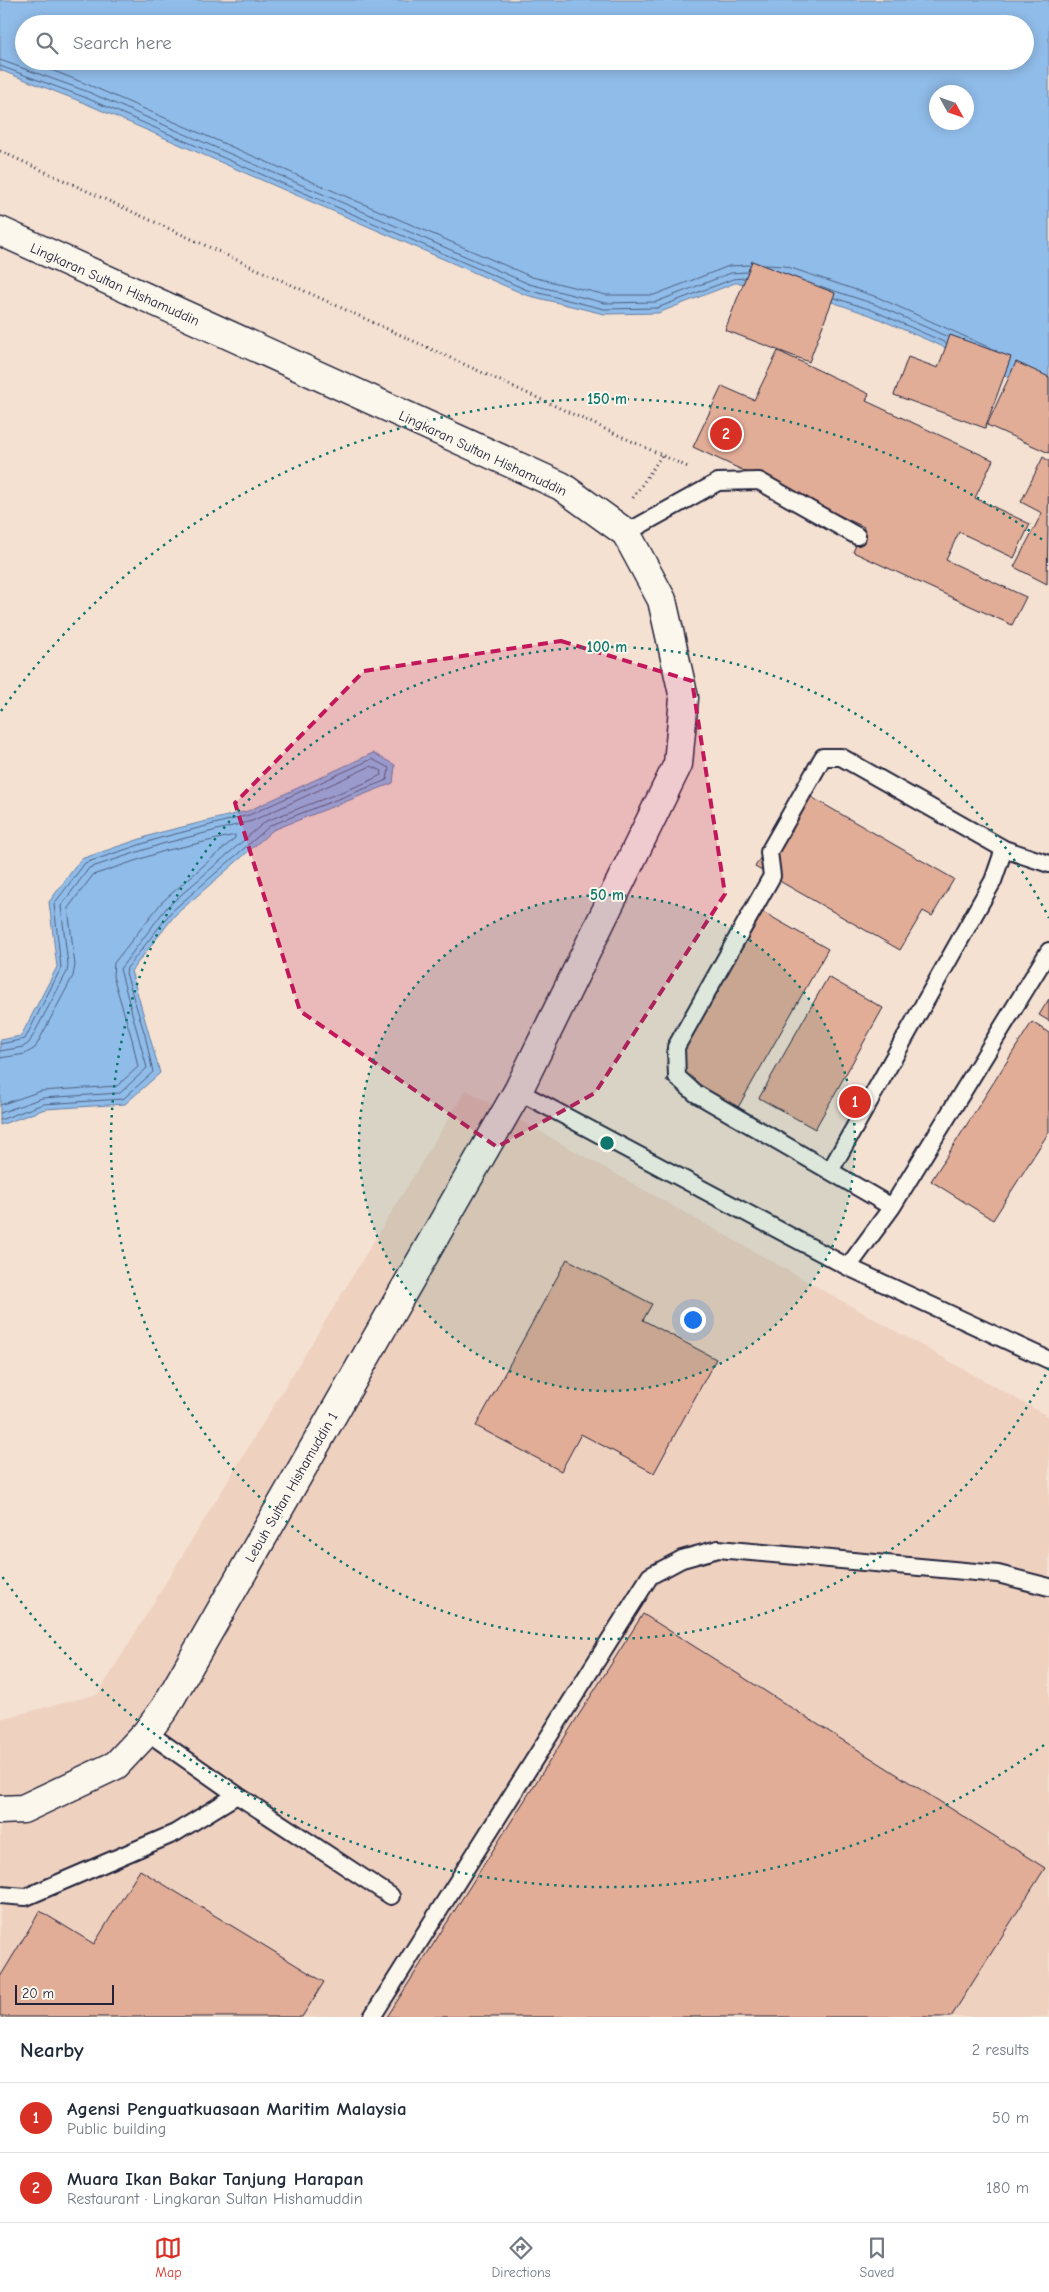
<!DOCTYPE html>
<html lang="en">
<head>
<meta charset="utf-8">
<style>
	:root { --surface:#fff; --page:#f6f6f7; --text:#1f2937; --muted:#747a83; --line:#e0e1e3; --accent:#d93025 }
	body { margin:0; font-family:"Comic Neue",sans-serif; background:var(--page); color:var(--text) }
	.compass { position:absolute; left:929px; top:85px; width:45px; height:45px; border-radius:50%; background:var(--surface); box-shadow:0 2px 12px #0003; rotate:130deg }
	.scale { position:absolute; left:15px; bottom:12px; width:99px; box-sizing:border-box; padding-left:5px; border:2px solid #22223b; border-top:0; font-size:14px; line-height:18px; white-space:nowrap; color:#22223b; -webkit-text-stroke:4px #fbf7ec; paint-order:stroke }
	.you { position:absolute; left:692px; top:1319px; width:18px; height:18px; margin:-12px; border:4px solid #fff; border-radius:50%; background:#1a73e8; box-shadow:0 0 0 8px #1a73e833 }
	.badge { display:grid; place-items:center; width:32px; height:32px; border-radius:50%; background:var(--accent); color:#fff; font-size:16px; font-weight:700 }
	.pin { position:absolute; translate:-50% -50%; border:2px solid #fff; box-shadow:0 1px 5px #0006 }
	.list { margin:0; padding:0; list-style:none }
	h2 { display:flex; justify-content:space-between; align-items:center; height:65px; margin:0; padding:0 20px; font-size:21px }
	h2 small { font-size:16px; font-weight:400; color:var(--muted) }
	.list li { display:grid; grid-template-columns:32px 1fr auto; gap:15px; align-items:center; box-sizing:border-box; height:70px; padding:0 20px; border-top:1px solid var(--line) }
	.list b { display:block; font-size:19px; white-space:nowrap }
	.list p { margin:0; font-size:16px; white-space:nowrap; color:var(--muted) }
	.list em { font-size:16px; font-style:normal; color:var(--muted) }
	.icon { flex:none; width:28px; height:28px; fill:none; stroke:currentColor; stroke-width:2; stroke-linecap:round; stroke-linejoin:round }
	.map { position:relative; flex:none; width:1049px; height:2017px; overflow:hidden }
	.search { position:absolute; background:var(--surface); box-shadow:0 2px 12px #0003; left:15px; right:15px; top:15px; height:55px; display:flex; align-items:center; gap:12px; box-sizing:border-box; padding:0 18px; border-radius:28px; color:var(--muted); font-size:19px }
	.sheet { height:205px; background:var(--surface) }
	nav { display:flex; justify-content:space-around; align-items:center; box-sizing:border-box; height:70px; border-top:1px solid var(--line); background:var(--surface); font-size:14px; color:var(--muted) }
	nav a { display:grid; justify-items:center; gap:2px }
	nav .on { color:var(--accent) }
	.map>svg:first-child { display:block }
	.built { fill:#efd1c0 }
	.water { fill:#90bce9; stroke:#647ea3; fill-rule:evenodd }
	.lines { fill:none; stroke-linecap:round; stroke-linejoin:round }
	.shore { stroke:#4e6081; stroke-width:1 }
	.building { fill:#e2ad97; stroke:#22223b }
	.service-casing { stroke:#22223b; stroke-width:20 }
	.tertiary-casing { stroke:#22223b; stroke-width:31 }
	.path { stroke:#22223b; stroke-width:3; stroke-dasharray:1 4; stroke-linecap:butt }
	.service { stroke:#fbf7ec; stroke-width:16 }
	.tertiary { stroke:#fbf7ec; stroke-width:28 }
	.marked { fill:#c2185b; fill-opacity:0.2; stroke:#c2185b; stroke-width:4; stroke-dasharray:10 6; stroke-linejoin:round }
	.ring { fill:none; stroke:#0f766e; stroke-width:2.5; stroke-dasharray:2.5 5 }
	.labels { text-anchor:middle; stroke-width:4; stroke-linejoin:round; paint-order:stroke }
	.street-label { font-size:14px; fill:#22223b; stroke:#fbf7ec }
	.centre { fill:#0f766e; stroke:#fbf7ec; stroke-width:2.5 }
	.ring-label { font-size:15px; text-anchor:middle; font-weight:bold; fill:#0f766e; stroke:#fbf7ec; stroke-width:4; stroke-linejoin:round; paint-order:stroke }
</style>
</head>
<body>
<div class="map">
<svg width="1049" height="2017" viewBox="0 0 1049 2017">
	<rect width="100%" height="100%" fill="#f4e1d2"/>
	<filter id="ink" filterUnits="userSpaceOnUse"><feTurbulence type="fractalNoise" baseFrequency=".02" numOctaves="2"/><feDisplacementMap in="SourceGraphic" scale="10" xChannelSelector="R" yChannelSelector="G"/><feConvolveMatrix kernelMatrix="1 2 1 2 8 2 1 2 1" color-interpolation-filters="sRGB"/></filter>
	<g filter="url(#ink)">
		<path class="built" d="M466 1090 1049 1417V2017H0V1719L98 1694Z"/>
		<path class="water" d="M0 0H1049V398L985 365 870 315 779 284 735 283 658 313 604 314 526 295 82 102 0 70ZM24 24H1025V61H24ZM936 92H966V122H936Z
			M373 753 395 765 393 783 273 830 175 915 131 971 160 1073 125 1104 45 1109 0 1125V1040L21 1036 57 967 49 902 81 859 158 833 248 811Z"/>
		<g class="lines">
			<path class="shore" d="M0 60 86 91 529 284 605 303 656 302 731 273 746 272
				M29 61 89 85 532 277 606 295H654L729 266 749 265
				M0 66 84 97 527 290 604 309 657 308 733 279 744 278
				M765 265 785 266 877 297 997 351
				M820 286 874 304 948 337
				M835 298 872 310 946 343
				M0 1044 25 1039 61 968 54 904 85 863 160 838 249 815 372 759 389 768 387 780 271 825 171 912 127 968 126 973 145 1035 153 1072 123 1099 43 1104 0 1120
				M0 1051 23 1047 29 1043 67 972 68 965 61 906 89 868 162 844 252 821 371 766 382 771 381 775 365 783 266 821 167 907 120 969 147 1068 120 1093 42 1098 0 1113
				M0 1058 25 1054 35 1048 73 976 75 965 68 908 93 875 164 851 235 835V838L162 902 114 963 113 976 132 1039 138 1067 117 1086 41 1091 0 1105"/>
		</g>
		<path class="building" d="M752 261 835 293 809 362 725 330Z
			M950 335 1011 357 985 428 894 395 908 357 938 368Z
			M778 351 869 394 866 401 993 460 975 498 1030 524 1014 558 959 532 946 560 1026 597 1012 625 853 552 864 527 693 447 722 386 754 400Z
			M1016 362 1049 377V453L987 425Z
			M1043 457 1049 461 1047 584 1014 567 1042 513 1021 502Z
			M799 790 954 879 932 916 923 911 900 950 755 867Z
			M763 912 828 949 732 1118 666 1081Z
			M828 977 883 1008 815 1129 759 1098Z
			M1049 999V1021L1039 1015Z
			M1032 1022 1049 1033V1132L993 1220 931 1181Z
			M567 1259 652 1304 643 1320 716 1359 654 1473 581 1434 561 1471 476 1426Z
			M643 1614 1045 1868 951 2017H387Z
			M140 1870 324 1982 302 2017H0V1977L40 1911 94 1944Z"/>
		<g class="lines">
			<defs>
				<path id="service" d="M626 533 718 482 759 481 857 536
					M518 1091 848 1267 1049 1360
					M830 1171 993 881 1004 849
					M892 1207 695 1093 677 1077 676 1047 772 876 769 852 823 757H841L1004 849 1049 864
					M848 1267 892 1207 1049 951
					M147 1732 237 1795 391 1896
					M0 1895 26 1897 175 1833 237 1795
					M372 2017 650 1576 682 1559 718 1549 998 1574 1049 1587"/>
				<path id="tertiary" d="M0 231 561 486 626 533 662 600 684 698 678 764 518 1091 165 1708 147 1732 116 1765 23 1809 0 1810"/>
			</defs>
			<use href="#service" class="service-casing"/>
			<use href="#tertiary" class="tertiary-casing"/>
			<path class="path" d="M0 151 690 468
				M633 498 662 455"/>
			<use href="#service" class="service"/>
			<use href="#tertiary" class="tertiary"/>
		</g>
	</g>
	<path class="marked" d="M561 641 692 681 725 894 595 1093 497 1147 300 1011 235 803 364 671Z"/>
	<circle cx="607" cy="1143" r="248" fill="#0f766e" fill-opacity=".12"/>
	<g class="ring">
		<circle cx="607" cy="1143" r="248"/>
		<path d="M1049 1368A496 496 0 1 1 1049 918"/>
		<path d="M1044 1745A744 744 0 0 1 1 1575M1 711A744 744 0 0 1 1044 541"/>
	</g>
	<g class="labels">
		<g class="street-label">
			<text transform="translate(115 284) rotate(24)" y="5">Lingkaran Sultan Hishamuddin</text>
			<text transform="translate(483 453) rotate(25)" y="5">Lingkaran Sultan Hishamuddin</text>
			<text transform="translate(291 1487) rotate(-60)" y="5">Lebuh Sultan Hishamuddin 1</text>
		</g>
	</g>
	<circle cx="607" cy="1143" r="8" class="centre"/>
	<g class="ring-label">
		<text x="607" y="404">150 m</text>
		<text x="607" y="652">100 m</text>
		<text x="607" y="900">50 m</text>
	</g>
</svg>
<svg class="compass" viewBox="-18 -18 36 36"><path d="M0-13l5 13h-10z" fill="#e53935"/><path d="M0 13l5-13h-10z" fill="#747a83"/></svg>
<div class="scale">20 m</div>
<div class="you"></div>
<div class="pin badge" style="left:855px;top:1102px">1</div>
<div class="pin badge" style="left:726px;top:434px">2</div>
<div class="search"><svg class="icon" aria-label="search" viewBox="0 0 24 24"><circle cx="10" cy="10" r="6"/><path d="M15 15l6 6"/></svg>Search here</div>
</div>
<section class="sheet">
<h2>Nearby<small>2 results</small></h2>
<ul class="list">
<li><span class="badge">1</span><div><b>Agensi Penguatkuasaan Maritim Malaysia</b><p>Public building</p></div><em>50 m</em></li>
<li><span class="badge">2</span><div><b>Muara Ikan Bakar Tanjung Harapan</b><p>Restaurant · Lingkaran Sultan Hishamuddin</p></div><em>180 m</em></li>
</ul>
</section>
<nav>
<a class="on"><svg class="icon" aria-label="map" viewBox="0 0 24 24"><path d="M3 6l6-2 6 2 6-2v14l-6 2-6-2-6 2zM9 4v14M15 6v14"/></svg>Map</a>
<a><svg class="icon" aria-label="directions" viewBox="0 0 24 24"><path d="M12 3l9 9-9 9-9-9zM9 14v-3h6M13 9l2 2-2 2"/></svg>Directions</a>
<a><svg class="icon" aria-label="saved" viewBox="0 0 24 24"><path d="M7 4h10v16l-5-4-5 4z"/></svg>Saved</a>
</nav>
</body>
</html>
